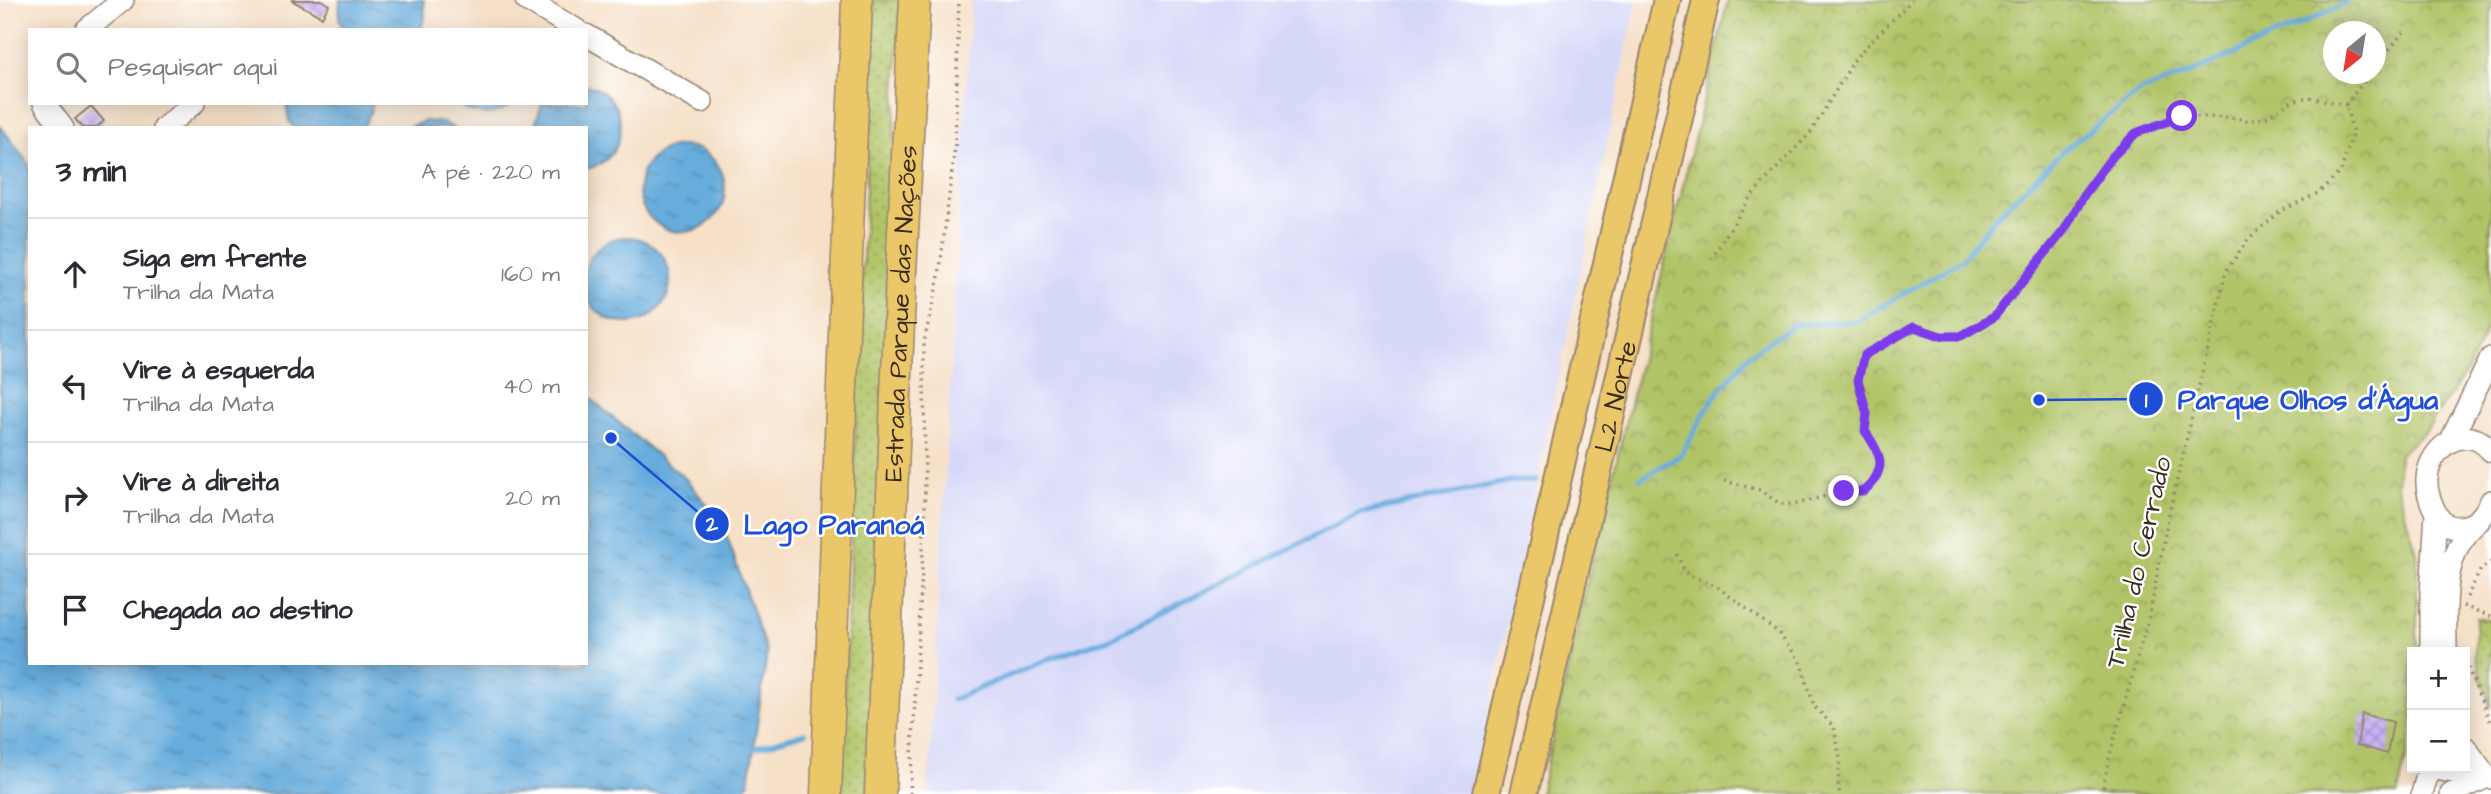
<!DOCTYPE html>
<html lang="pt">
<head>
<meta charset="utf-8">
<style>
	:root { --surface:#fff; --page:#f7f7f7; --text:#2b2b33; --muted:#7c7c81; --line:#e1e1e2 }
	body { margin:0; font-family:"Architects Daughter",sans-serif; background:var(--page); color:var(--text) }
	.controls { position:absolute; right:21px; bottom:21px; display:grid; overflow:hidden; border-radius:0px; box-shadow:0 4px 18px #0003 }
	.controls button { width:63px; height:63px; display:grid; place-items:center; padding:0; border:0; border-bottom:2px solid var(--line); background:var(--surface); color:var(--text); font:35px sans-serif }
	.compass { position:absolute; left:2323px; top:21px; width:63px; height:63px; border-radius:50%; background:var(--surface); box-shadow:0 4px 18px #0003; rotate:210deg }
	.stop { position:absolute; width:21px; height:21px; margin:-16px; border:5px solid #7c3aed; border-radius:50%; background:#fff }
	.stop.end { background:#7c3aed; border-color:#fff; box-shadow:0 2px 7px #0008 }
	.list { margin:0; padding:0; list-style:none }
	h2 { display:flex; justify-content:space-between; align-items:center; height:91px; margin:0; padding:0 28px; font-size:30px }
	h2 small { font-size:23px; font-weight:400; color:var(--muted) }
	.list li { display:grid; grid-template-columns:46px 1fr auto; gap:21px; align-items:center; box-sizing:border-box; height:112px; padding:0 28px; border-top:2px solid var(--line) }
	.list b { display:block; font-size:26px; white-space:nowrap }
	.list p { margin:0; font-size:23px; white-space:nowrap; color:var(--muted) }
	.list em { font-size:23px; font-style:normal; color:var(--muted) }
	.icon { flex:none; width:38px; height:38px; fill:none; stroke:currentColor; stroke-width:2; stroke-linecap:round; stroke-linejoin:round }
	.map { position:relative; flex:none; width:2491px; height:794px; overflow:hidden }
	.search { position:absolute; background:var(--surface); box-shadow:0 4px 18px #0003; left:28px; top:28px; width:560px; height:77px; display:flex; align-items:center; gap:18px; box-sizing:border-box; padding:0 24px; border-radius:0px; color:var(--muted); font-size:26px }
	.panel { position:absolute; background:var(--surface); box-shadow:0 4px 18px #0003; left:28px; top:126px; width:560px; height:539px; border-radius:0px }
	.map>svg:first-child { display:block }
	.built { fill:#d6d8f8 }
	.grass { fill:url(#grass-dots); stroke:#767743; stroke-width:2 }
	.park { fill:url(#park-crowns); stroke:#767743; stroke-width:2; fill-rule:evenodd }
	.water { fill:url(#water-ripples); stroke:#506b7d; stroke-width:2 }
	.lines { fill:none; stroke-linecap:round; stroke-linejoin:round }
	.stream { stroke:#66acdc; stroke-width:5 }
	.building { fill:url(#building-cross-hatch) }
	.minor-casing { stroke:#988572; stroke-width:24 }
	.major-casing { stroke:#988572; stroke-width:30 }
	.highway-casing { stroke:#988572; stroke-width:33 }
	.path { stroke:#988572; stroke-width:3.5; stroke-dasharray:2 5; stroke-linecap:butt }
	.minor { stroke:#fff; stroke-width:21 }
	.major { stroke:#eac769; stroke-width:26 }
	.highway { stroke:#eac769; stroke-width:30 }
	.route { stroke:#7c3aed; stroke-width:9 }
	.labels { text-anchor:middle; stroke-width:5; stroke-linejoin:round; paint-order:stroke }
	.street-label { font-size:26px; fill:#3b2a1e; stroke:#fff }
	.leader { fill:none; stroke:#1d4ed8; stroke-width:2.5 }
	.callout-dot { fill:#1d4ed8; stroke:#fff; stroke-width:2.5 }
	.mark-label { font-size:21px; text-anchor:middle; font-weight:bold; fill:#fff }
	.callout-label { font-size:28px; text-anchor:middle; font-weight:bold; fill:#1d4ed8; stroke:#fff; stroke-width:5; stroke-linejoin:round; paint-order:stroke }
</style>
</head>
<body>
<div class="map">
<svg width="2491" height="794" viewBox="0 0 2491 794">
	<defs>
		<pattern id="grass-dots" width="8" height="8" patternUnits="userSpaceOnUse" patternTransform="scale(1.75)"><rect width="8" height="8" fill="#b1c468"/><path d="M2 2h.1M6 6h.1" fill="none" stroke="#919f55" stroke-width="1.8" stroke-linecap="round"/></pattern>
		<pattern id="park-crowns" width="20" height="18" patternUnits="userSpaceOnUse" patternTransform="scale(1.75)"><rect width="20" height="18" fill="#b1c468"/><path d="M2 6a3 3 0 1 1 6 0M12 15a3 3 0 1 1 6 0" fill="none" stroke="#919f55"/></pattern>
		<pattern id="water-ripples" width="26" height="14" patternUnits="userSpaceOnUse" patternTransform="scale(1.75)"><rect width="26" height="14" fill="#66acdc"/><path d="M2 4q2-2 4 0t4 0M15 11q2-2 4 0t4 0" fill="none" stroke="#558cb2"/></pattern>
		<pattern id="building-cross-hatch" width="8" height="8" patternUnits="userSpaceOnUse" patternTransform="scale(1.75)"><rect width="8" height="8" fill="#c9b2f6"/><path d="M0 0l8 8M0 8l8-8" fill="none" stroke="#a491c7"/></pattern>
	</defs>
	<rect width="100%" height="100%" fill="#fff"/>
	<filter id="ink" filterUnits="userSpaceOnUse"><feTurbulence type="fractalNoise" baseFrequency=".0143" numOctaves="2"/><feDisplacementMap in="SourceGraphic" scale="14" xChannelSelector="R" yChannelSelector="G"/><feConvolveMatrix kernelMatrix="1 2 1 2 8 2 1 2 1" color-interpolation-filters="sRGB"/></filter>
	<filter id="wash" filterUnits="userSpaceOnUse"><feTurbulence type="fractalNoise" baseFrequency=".00686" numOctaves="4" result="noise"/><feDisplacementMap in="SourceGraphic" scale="28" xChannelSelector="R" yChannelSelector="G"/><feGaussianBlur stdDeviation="1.57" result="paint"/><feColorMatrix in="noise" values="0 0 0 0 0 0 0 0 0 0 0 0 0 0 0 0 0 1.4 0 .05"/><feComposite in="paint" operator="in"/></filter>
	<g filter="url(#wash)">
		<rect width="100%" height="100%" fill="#f6e0c7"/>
		<path class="built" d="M971 0H1637L1472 794H928Z"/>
		<path class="grass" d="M874 0H900L867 794H840Z
			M2476 617 2491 620V709L2475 656Z"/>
		<path class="park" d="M1728 0H2491V319L2468 369 2426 431 2399 454 2397 487 2417 553V652H2412V730L2398 794H1540L1588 578ZM2334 32H2376V74H2334Z"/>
		<path class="water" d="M340 0H424L425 19 420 30H344L339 19Z
			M586 85C632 95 632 160 586 169V128H535V125L542 103H586Z
			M286 103H372L371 111 363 128H294L289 121Z
			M456 103H513C495 118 474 117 456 103Z
			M425 121 444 123 454 128H406Z
			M0 125 30 166V663H586V395L687 480 723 525 767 653 749 782 742 794H0Z
			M639 189a43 43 0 1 1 86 0a43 43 0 1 1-86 0Z
			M584 280a43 43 0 1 1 86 0a43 43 0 1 1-86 0Z"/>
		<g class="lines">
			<path class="stream" d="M1640 479 1681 455 1712 400 1750 354 1793 325 1857 321 1961 260 1993 220 2064 150 2141 91 2191 73 2330 11 2350 0
				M952 700 1048 659 1109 639 1361 513 1510 481H1536
				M748 750 805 733"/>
		</g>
		<g id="blocks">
			<path class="building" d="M291 0H321L329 5 322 17Z
				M91 106 104 121 96 128H83L75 119Z
				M2362 714 2393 722 2387 754 2357 745Z"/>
		</g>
	</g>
	<g filter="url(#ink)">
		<use href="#blocks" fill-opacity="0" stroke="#988572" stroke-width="2"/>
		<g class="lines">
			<defs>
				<path id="minor" d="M526 0 577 30
					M86 30 123 0
					M586 35 702 102
					M44 103 63 128
					M164 128 194 103
					M2450 442 2491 358
					M2491 451C2467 421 2429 446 2427 479 2426 492 2431 504 2437 515 2442 524 2449 527 2459 527 2476 526 2484 515 2491 501
					M2431 652V595L2436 513
					M2446 652C2446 609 2440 550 2479 521
					M2465 747 2487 777
					M2428 768 2491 778
					M2422 794 2429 768
					M2451 794 2487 777"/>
				<g id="major">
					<path d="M1486 794 1667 0"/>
					<path id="s1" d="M1524 794 1706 0"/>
				</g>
				<g id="highway">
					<path d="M826 794 857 0"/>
					<path id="s2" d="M880 794 901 273 915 0"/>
				</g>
			</defs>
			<use href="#minor" class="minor-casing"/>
			<use href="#major" class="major-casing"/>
			<use href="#highway" class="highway-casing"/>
			<path class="path" d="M2376 66 2405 30
				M2346 105 2369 74
				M1711 259 1751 196 1811 132 1856 57 1912 0
				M1724 481 1760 490 1780 504H1797L1844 491H1864C1888 469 1882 455 1865 431L1867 414 1858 380 1864 355 1914 327 1941 336H1961L1994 317 2065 229 2084 195 2111 158 2136 133 2182 116 2235 118 2250 121 2266 117 2292 101 2309 97 2346 105
				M1677 554 1685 573 1719 588 1778 632 1800 661 1814 706 1834 727 1840 758 1838 788 1840 794
				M2467 597 2481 569 2491 562
				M2463 606 2491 616
				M2465 661 2491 724
				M910 794 925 513 924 342 939 276 955 147 959 0
				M2102 794 2109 758 2150 613 2168 518 2226 271 2249 238 2281 211 2318 193 2341 171 2353 133 2346 105"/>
			<use href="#minor" class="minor"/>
			<use href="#major" class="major"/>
			<use href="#highway" class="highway"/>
		</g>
	</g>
	<g class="lines" filter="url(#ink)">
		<path class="route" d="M1844 491H1864C1888 469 1882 455 1865 431L1867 414 1858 380 1864 355 1914 327 1941 336H1961L1994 317 2065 229 2084 195 2111 158 2136 133 2182 116"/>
	</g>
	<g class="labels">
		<g class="street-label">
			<text dy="9" stroke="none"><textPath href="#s2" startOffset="481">Estrada Parque das Nações</textPath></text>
			<text dy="9" stroke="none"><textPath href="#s1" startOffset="408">L2 Norte</textPath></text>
			<text transform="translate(2138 562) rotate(-77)" y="9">Trilha do Cerrado</text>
		</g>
	</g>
	<path class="leader" d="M2039 400L2146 399M611 438L712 524"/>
	<g class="callout-dot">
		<circle cx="2039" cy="400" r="7"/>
		<circle cx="611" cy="438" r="7"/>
		<circle cx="2146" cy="399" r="18"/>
		<circle cx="712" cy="524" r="18"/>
	</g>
	<g class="mark-label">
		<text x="2146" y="407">1</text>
		<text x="712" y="531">2</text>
	</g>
	<g class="callout-label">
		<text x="2308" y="409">Parque Olhos d'Água</text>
		<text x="834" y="534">Lago Paranoá</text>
	</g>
</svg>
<div class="controls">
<button>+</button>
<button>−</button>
</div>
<svg class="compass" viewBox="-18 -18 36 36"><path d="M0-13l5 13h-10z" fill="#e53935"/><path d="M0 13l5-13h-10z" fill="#7c7c81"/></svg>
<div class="stop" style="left:2182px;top:116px"></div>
<div class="stop end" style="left:1844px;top:491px"></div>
<div class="search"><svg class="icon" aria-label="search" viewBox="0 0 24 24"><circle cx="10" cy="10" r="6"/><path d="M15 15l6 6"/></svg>Pesquisar aqui</div>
<section class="panel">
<h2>3 min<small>A pé · 220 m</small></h2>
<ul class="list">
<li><svg class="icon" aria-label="ahead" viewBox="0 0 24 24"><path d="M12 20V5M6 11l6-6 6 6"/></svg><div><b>Siga em frente</b><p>Trilha da Mata</p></div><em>160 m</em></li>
<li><svg class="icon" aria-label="left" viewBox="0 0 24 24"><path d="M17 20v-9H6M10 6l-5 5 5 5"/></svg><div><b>Vire à esquerda</b><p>Trilha da Mata</p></div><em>40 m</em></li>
<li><svg class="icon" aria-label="right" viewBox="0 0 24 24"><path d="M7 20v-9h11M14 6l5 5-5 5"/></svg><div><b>Vire à direita</b><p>Trilha da Mata</p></div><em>20 m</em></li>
<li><svg class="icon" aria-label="arrive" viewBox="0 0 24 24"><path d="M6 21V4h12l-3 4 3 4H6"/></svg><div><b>Chegada ao destino</b></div></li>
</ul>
</section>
</div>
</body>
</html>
